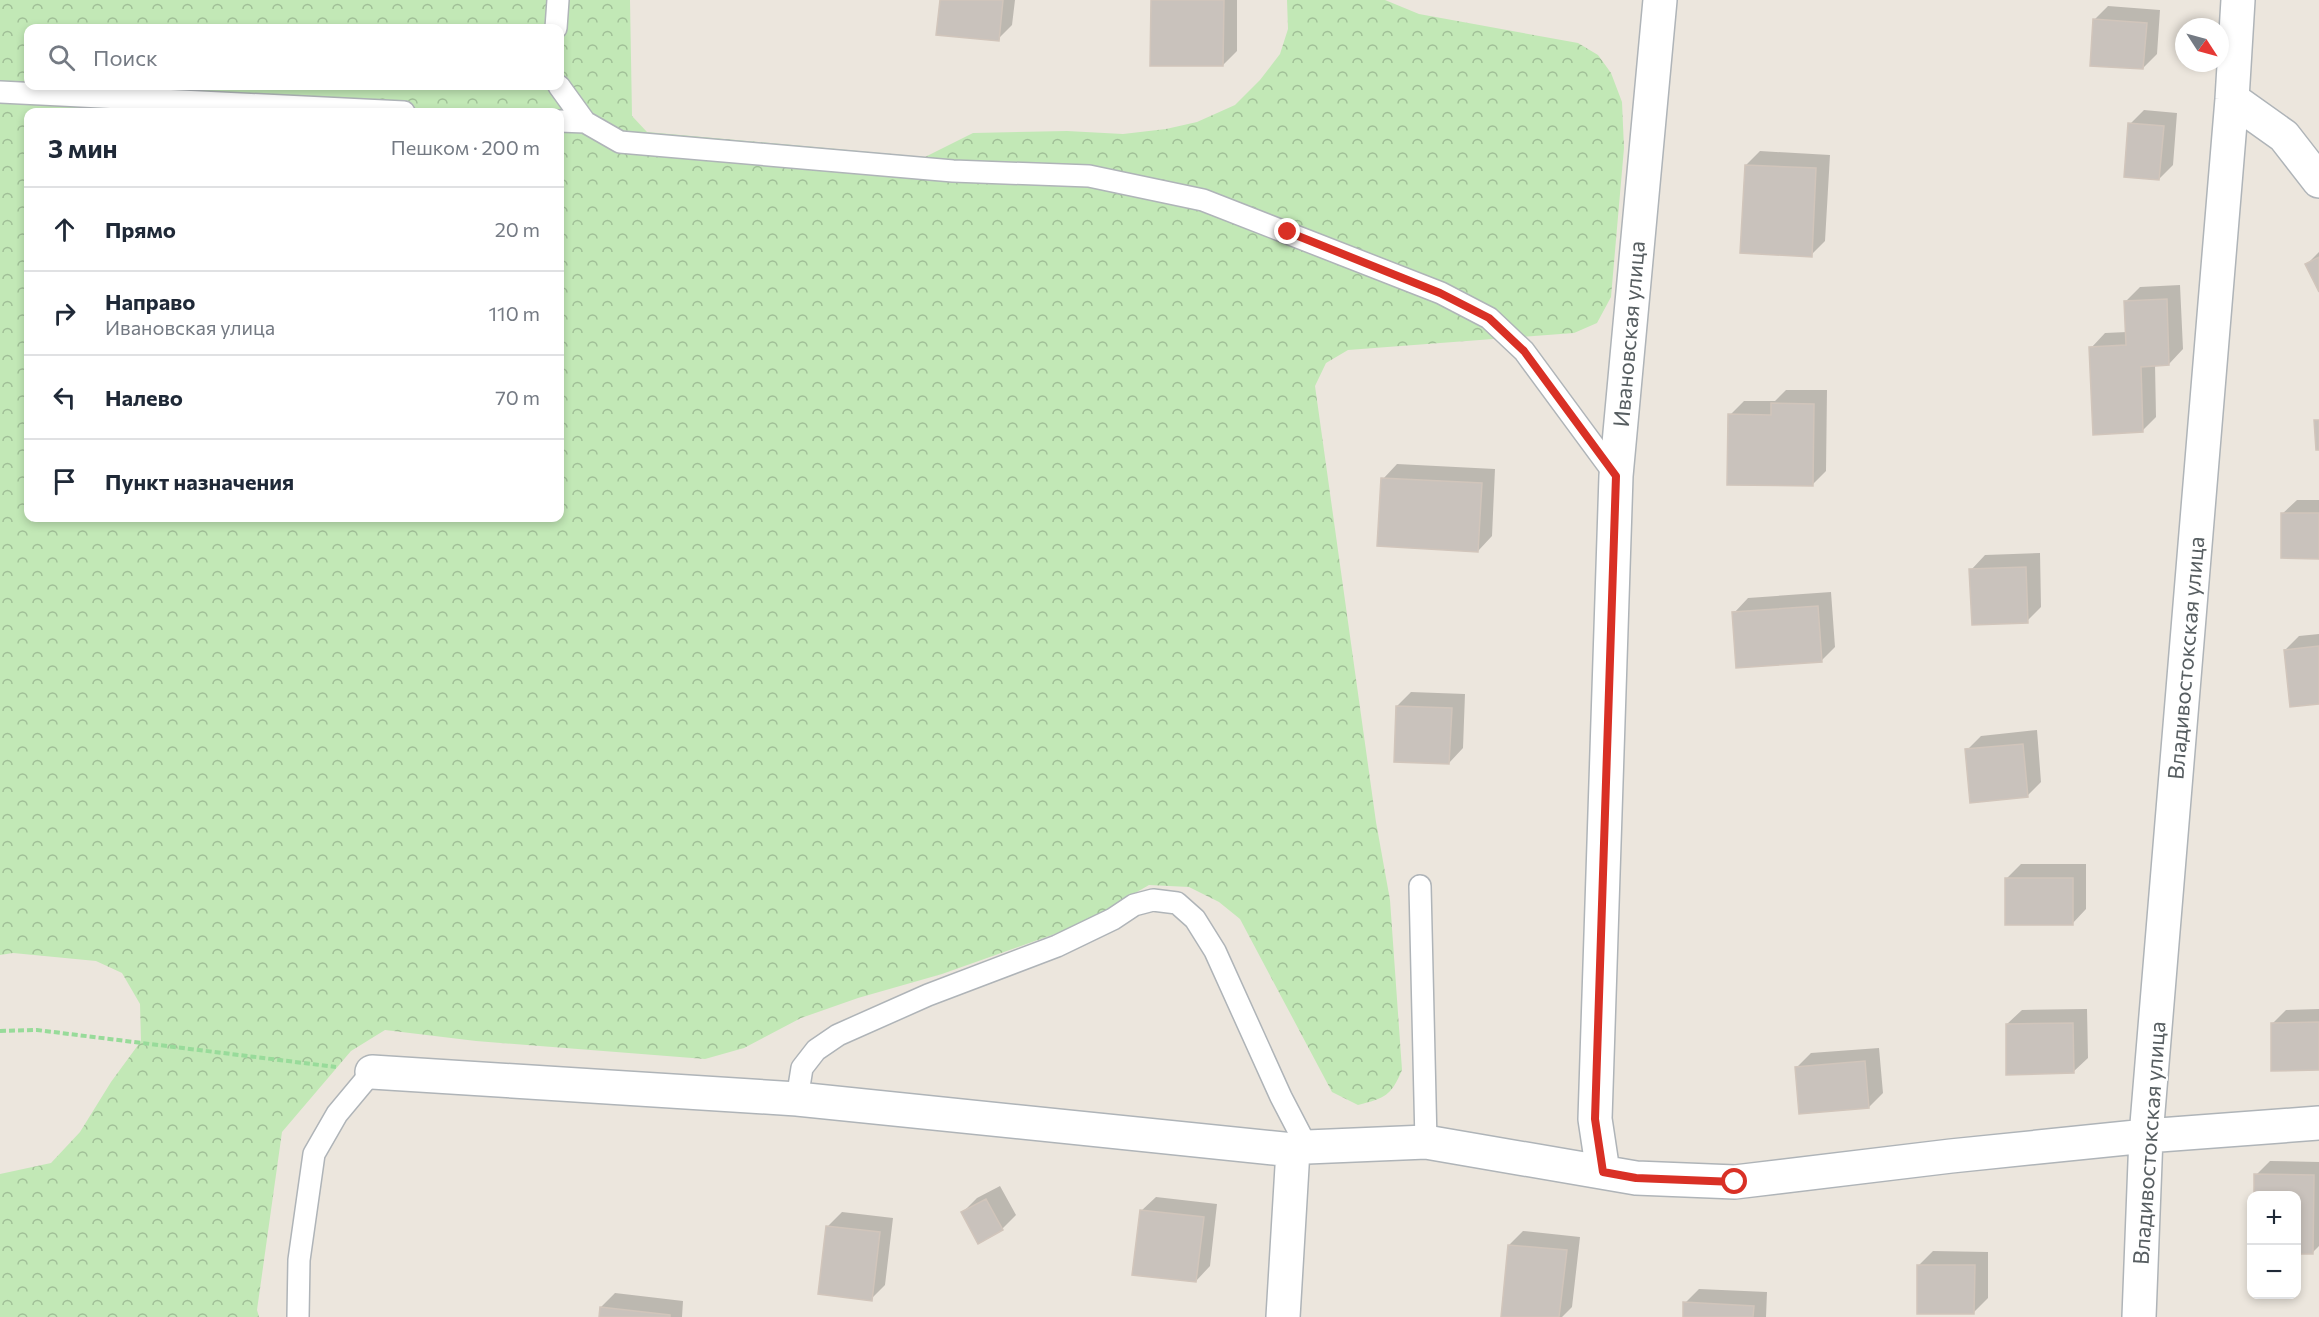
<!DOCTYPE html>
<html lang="ru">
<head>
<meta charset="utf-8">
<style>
	:root { --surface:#fff; --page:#f2f2f3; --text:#1f2937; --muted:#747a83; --line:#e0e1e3 }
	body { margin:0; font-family:Commissioner,sans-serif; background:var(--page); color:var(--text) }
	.controls { position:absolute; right:18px; bottom:18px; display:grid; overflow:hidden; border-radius:12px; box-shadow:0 3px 9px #0003 }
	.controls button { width:54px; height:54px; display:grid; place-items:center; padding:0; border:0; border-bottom:2px solid var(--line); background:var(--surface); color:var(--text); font:30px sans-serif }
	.compass { position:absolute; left:2175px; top:18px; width:54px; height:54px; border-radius:50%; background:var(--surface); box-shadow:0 3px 9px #0003; rotate:126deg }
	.stop { position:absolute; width:18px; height:18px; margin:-14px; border:4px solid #d93025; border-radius:50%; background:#fff }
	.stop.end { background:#d93025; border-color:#fff; box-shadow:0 2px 6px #0008 }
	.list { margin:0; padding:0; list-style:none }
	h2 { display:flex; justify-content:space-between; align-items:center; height:78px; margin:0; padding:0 24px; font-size:26px }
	h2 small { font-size:20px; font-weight:400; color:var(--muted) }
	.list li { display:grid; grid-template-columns:39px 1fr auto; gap:18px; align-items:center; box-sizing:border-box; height:84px; padding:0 24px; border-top:2px solid var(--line) }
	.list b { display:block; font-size:22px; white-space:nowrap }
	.list p { margin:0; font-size:20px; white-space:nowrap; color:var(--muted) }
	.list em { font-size:20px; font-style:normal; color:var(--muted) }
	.icon { flex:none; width:33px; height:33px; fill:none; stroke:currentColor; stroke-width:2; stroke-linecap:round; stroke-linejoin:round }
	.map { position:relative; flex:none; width:2319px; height:1317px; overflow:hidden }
	.search { position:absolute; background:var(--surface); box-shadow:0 3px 9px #0003; left:24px; top:24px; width:540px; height:66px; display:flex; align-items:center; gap:15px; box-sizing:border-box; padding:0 21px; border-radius:12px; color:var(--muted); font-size:22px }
	.panel { position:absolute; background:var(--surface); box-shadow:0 3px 9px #0003; left:24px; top:108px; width:540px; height:414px; border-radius:12px }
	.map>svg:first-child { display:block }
	.forest { fill:url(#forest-crowns); fill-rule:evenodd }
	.shadow { fill:#0003 }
	.building { fill:#c9c2bc; stroke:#d1c5bb; stroke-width:1.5 }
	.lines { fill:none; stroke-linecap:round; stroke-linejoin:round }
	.lane-casing { stroke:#afb4b8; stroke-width:24 }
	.street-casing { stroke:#afb4b8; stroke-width:36 }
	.path { stroke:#98db9a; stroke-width:4; stroke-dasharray:6 3; stroke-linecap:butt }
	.lane { stroke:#fff; stroke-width:21 }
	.street { stroke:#fff; stroke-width:33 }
	.route { stroke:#d93025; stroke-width:8 }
	.labels { text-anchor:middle; stroke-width:4.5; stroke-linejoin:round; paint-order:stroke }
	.street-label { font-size:22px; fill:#575e61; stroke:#fff }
</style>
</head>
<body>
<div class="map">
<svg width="2319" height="1317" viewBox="0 0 2319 1317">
	<defs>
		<pattern id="forest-crowns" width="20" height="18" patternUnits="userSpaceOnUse" patternTransform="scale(1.5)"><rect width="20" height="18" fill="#c2e8b6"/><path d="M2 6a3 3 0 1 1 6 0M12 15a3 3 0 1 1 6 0" fill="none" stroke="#a0bf97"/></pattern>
	</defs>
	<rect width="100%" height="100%" fill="#ece6dd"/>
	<path class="forest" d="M0 0H630L632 116 647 132 925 157 973 133 1067 131 1123 134 1166 129 1197 122 1235 105 1260 80 1280 54 1288 29 1287 0H1385L1419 14 1578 43 1598 55 1611 73 1622 102 1624 148 1611 297 1597 323 1574 333 1348 350 1326 363 1315 386 1376 822 1390 900 1402 1070C1391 1096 1385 1098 1358 1105L1332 1092 1240 919 1219 902 1189 887 1149 885 1080 925 942 974 858 998 801 1018 744 1048 705 1059 476 1041 385 1030 351 1051 282 1132 257 1310 259 1317H0V1174L51 1163 80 1132 111 1082 141 1041 140 1004 122 973 96 961 13 953 0 955ZM28 28H560V86H28ZM28 112H560V518H28Z"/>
	<path class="shadow" d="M941 0H1015L1012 25 998 39Z
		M1153 0H1237V51L1223 65Z
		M2108 6 2160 10 2157 54 2143 68 2094 20Z
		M2144 110 2177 113 2173 165 2159 179 2130 124Z
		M1760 151 1830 155 1825 241 1811 255 1746 165Z
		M2319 252V289L2307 264Z
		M2180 285 2183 349 2169 364H2155L2156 417 2142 431 2091 348 2105 333 2127 332 2126 301 2140 287Z
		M1786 390H1827L1826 471 1812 485 1730 415 1744 401H1775Z
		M1397 464 1495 469 1492 536 1478 551 1383 479Z
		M2297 500H2319V557L2282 514Z
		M2040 553 2041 607 2027 621 1971 570 1985 555Z
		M1831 592 1835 647 1821 661 1734 613 1748 598Z
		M2319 634V703L2285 650 2299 636Z
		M1411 692 1465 694 1463 748 1449 763 1397 706Z
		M2037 730 2041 782 2027 796 1967 750 1981 736Z
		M2021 864H2086V909L2072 924 2007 878Z
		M2087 1009 2088 1058 2073 1072 2007 1024 2022 1010Z
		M2319 1009V1069L2272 1024 2286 1010Z
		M1879 1048 1883 1093 1869 1107 1797 1067 1811 1053Z
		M2270 1161 2319 1162V1246L2312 1253 2296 1196 2256 1175Z
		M1000 1186 1016 1215 1002 1229 963 1212 977 1198Z
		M1156 1197 1217 1204 1210 1266 1196 1281 1141 1211Z
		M842 1212 893 1218 885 1285 871 1299 828 1226Z
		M1523 1231 1580 1237 1572 1307 1562 1317H1521L1509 1245Z
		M1933 1251 1988 1252V1298L1974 1312 1919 1265Z
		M1699 1289 1767 1292 1766 1317H1684L1685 1303Z
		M615 1293 683 1301 682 1317H600L601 1307Z"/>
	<path class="building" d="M940 0H1003L999 41 936 35Z
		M1151 0H1224L1223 66H1150Z
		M2093 19 2147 23 2143 69 2090 66Z
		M2128 123 2164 126 2159 180 2124 177Z
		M1745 165 1816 168 1812 257 1740 253Z
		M2319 257V292L2305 264Z
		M2167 299 2169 365 2141 367 2143 432 2093 435 2089 347 2126 345 2124 301Z
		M1771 403 1814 404 1813 486 1727 485 1728 414 1771 415Z
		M2314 420H2319V450H2316Z
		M1381 478 1482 483 1478 552 1377 546Z
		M2281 513H2319V559L2281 558Z
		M2026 567 2028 623 1972 625 1969 569Z
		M1818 606 1822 662 1736 668 1732 612Z
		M2319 646V704L2290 707 2284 650Z
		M1396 706 1452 708 1449 764 1394 762Z
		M2023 744 2028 797 1970 803 1965 749Z
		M2005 878H2073V925H2005Z
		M2319 1022V1070L2271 1071V1023Z
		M2073 1023 2074 1073 2006 1075V1024Z
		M1865 1061 1869 1108 1799 1114 1795 1067Z
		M2254 1174 2314 1175 2313 1254H2296V1196H2254Z
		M986 1199 1003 1230 978 1244 961 1212Z
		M1140 1210 1204 1217 1196 1282 1132 1275Z
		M826 1226 880 1232 872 1301 818 1294Z
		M1508 1245 1567 1250 1559 1317H1501Z
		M1917 1265H1975L1974 1314H1917Z
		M1683 1302 1754 1306 1753 1317H1683Z
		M600 1307 670 1315V1317H599Z"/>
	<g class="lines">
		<defs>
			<path id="lane" d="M556 28 558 0
				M559 86 585 122 620 142 953 171 1089 176 1203 200 1441 293 1489 318 1524 351 1616 476
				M0 92 404 112
				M560 121 585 122
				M1420 886 1426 1142
				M797 1099 802 1068 816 1050 838 1035 928 995 1057 946 1113 919 1134 905 1153 900 1177 903 1195 919 1215 951 1281 1097 1307 1147
				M298 1317 299 1260 314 1154 337 1114 372 1072"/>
			<path id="street" d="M2232 99 2284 136 2319 181
				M372 1072 797 1099 1293 1150 1307 1147 1426 1142 1636 1178 1735 1182 1951 1156 2146 1136 2319 1123
				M1603 1172 1595 1119 1616 476 1660 0
				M1283 1317 1293 1150
				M2139 1317 2146 1136 2232 99 2238 0"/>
		</defs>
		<use href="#lane" class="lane-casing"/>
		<use href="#street" class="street-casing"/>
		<path class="path" d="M0 1031 37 1030 336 1067"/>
		<use href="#lane" class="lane"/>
		<use href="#street" class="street"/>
	</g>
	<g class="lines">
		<path class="route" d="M1288 232 1440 293 1489 318 1524 351 1616 476 1595 1119 1603 1172 1636 1178 1735 1182"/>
	</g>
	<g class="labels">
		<g class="street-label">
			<text transform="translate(1629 334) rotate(-85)" y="8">Ивановская улица</text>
			<text transform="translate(2186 658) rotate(-85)" y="8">Владивостокская улица</text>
			<text transform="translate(2149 1143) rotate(-86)" y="8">Владивостокская улица</text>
		</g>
	</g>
</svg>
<div class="controls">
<button>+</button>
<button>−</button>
</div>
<svg class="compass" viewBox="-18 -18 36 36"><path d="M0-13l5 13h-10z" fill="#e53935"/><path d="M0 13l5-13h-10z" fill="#747a83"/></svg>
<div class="stop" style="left:1735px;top:1182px"></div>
<div class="stop end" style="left:1288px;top:232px"></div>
<div class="search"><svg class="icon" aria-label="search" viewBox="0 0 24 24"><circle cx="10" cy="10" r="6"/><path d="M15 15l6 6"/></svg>Поиск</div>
<section class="panel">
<h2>3 мин<small>Пешком · 200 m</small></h2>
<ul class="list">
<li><svg class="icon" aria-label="ahead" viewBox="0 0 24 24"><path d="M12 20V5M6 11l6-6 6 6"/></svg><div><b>Прямо</b></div><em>20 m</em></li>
<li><svg class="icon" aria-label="right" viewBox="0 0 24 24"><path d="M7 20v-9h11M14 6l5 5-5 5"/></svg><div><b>Направо</b><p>Ивановская улица</p></div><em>110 m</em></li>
<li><svg class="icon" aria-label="left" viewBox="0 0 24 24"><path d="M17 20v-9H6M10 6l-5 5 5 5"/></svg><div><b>Налево</b></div><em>70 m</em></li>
<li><svg class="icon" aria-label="arrive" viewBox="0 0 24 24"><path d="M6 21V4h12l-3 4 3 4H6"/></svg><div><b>Пункт назначения</b></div></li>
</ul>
</section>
</div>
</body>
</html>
